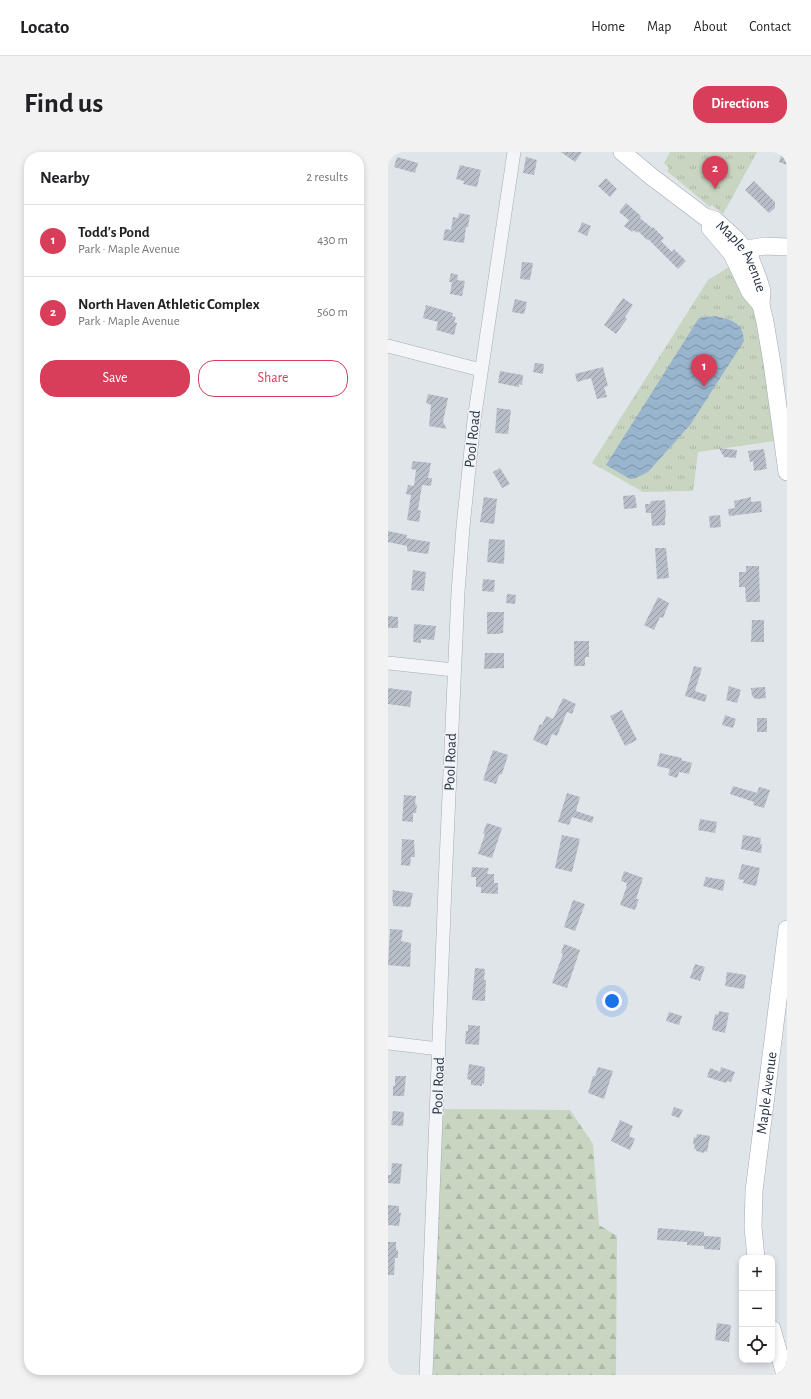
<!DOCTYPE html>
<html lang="en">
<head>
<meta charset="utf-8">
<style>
	:root { --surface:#fff; --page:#f2f2f2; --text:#202124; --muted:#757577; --line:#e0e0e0; --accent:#d83d5a }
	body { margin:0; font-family:"Alegreya Sans",sans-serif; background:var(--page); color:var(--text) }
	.controls { position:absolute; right:12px; bottom:12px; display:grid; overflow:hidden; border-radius:8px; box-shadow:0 2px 6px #0003 }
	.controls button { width:36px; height:36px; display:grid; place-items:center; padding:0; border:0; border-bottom:1px solid var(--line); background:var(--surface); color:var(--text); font:20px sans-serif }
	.you { position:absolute; left:224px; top:849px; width:14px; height:14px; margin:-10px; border:3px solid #fff; border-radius:50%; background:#1a73e8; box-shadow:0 0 0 6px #1a73e833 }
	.badge { display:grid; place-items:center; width:26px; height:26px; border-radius:50%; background:var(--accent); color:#fff; font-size:13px; font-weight:700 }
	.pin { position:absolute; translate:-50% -33px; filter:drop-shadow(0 1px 2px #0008) }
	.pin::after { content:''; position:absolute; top:21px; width:14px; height:12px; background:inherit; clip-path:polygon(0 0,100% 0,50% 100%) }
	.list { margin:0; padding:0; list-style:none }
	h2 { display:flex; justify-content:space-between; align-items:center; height:52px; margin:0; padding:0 16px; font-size:17px }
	h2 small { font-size:13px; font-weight:400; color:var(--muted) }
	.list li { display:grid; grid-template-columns:26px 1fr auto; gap:12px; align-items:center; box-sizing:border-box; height:72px; padding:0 16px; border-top:1px solid var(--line) }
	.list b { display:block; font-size:15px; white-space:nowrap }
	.list p { margin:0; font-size:13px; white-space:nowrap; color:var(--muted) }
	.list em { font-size:13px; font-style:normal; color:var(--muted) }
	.actions { display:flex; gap:8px; padding:12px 16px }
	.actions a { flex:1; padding:9px 0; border:1px solid var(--accent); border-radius:16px; text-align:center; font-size:14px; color:var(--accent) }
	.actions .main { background:var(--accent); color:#fff }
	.icon { flex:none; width:22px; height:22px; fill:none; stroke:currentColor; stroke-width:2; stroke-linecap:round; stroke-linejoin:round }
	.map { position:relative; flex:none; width:399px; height:1223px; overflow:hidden; border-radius:16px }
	header { display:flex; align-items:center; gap:24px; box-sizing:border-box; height:56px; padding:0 20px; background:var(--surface); border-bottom:1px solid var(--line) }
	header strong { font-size:19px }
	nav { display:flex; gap:22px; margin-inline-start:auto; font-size:14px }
	.intro { display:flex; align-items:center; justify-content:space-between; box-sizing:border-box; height:96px; padding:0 24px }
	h1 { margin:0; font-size:28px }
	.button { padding:10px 18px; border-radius:16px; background:var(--accent); color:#fff; font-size:14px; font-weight:700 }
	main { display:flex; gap:24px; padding:0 24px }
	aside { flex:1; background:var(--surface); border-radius:16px; box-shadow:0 2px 6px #0003 }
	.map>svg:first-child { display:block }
	.grass { fill:url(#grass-tufts) }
	.forest { fill:url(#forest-firs) }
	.water { fill:url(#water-waves) }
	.building { fill:url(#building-hatch) }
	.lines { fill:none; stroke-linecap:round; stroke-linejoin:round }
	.minor-casing { stroke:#a5acb5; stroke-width:14 }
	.major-casing { stroke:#9fa9b7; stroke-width:18 }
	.minor { stroke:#f3f5f8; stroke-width:13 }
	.major { stroke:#fff; stroke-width:17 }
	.labels { text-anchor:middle; stroke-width:3; stroke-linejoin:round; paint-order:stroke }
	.street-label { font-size:15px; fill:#273343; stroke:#f0f4f7 }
</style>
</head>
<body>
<header>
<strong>Locato</strong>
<nav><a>Home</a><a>Map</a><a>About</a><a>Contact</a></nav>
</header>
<div class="intro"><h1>Find us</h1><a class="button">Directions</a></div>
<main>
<aside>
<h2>Nearby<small>2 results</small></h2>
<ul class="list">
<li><span class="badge">1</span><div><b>Todd's Pond</b><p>Park · Maple Avenue</p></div><em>430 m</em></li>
<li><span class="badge">2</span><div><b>North Haven Athletic Complex</b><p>Park · Maple Avenue</p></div><em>560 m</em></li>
</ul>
<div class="actions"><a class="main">Save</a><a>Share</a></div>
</aside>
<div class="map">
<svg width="399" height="1223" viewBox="0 0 399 1223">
	<defs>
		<pattern id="grass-tufts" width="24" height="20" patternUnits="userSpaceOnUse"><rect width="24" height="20" fill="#c7d5c1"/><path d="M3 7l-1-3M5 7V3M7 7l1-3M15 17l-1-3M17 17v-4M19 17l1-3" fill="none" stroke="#abb7a7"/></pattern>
		<pattern id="forest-firs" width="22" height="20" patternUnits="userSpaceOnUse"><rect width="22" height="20" fill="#c7d5c1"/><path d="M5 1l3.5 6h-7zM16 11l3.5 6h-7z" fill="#abb7a7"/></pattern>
		<pattern id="water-waves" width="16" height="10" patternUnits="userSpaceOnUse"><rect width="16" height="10" fill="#99b4cd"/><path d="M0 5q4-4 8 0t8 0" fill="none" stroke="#7d93a8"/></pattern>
		<pattern id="building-hatch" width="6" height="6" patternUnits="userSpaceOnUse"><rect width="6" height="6" fill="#b7bec8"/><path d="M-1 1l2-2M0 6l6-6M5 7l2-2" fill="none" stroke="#959ba4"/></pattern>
	</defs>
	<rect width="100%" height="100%" fill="#e0e5ea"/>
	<path class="grass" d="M282 0H369L335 62 324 53 322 55 279 19 281 16 276 11Z
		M344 113C347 119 352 125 355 132 377 176 380 240 386 289L310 300 305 339 255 340 204 311 320 128Z"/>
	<path class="forest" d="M55 957 182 958 205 992 211 1073 229 1084 228 1223H43Z"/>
	<path class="water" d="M327 164C344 168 355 170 356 189L302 273 260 320 250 325 242 327 218 313 311 166Z"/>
	<path class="building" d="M173 0H194L187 10Z
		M394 0H399V13L391 10Z
		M9 5 30 11 27 21 6 15Z
		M138 5 149 8 146 23 135 21Z
		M72 13 93 18 89 35 75 32 76 29 68 27Z
		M218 26 229 37 222 45 210 34Z
		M366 29 387 50V56L381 61 357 38Z
		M238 51 253 64 252 66 264 76 265 75 276 86 273 89 284 100 286 97 298 109 290 117 260 87 259 88 250 79 249 81 245 78 244 80 236 74 241 68 231 60Z
		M71 61 82 63 80 75H78L76 91 55 88 57 77 63 78 65 65 70 66Z
		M194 70 203 74 199 84 190 80Z
		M134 110 145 111 142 128 132 127Z
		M63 121 70 123 69 128 77 129 74 144 62 142 64 130H61Z
		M235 146 245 153 237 165 239 167 228 182 216 173Z
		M127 147 139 150 136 162 124 160Z
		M38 153 65 161 64 164 68 165 66 170 69 171 66 183 48 178 50 170 35 166Z
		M147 211 156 212 155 222 145 220Z
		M215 215 220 234 216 235 219 245 209 247 203 226 189 230 187 222Z
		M112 219 135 223 134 233 131 232V235L110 231Z
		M40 242 60 246 55 270 59 277 41 274 43 253 38 251Z
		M109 256 123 258 120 282 107 281Z
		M331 296 349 298 348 306 336 305Z
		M376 297 379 317 366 319 365 309 362 310 360 299Z
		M25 309 43 311 40 326H44L43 334 34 333 30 358 33 359 31 370 19 368 23 343 18 342 20 333 26 334 28 318 23 317Z
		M112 316 122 332 114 336 105 320Z
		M247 343 249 356 236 357 235 344Z
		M96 345 109 347 106 372 92 370Z
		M363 345V350L373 349 374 360 341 364 340 357 347 356 346 349Z
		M277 348 278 364 277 365V373L264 374 263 361H258L257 352H262L263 349Z
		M332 363 333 375 322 376 321 364Z
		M0 379 19 383 18 386 42 390 40 402 19 399V394L0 390Z
		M101 387 117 388 116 412 99 410Z
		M267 396H278L281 426 269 427Z
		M358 414H371L372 450H358L357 435H351V420H358Z
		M25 418 38 420 36 439 23 438Z
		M95 427 107 428 106 440 94 439Z
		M119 442 128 443 127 452 118 451Z
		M270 445 281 451 275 466 272 465 266 478 256 473Z
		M99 460H116L115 481H112V482H99Z
		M0 464 10 465V476H0Z
		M364 468H376V490H363Z
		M26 472 48 474 46 488 33 487V491L25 490Z
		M186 489H201V505H197V514H186Z
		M97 501H116V516L96 517Z
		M306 514 314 516 307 539 319 543 317 550 297 544Z
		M341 534 353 538 349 551 338 548Z
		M377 535 378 546 368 547 364 544 363 536Z
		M0 536 24 539 22 555 0 552Z
		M175 546 188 552 184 562 179 560 169 584 164 582 159 594 145 588 152 572 154 573 158 564 165 567Z
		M234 558 249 588 237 594 222 564Z
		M337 563 348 567 345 576 334 573Z
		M369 566H379V580H369Z
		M105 598 120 603 114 622 111 623 108 632 95 628Z
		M272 601 294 606 293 608 304 611 301 622 291 620 289 626 280 623 282 617 269 614Z
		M345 634 366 640 369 641 371 635 382 638 376 656 365 653 366 650 342 642Z
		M179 641 192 645 188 659 206 665 204 671 184 665 181 673 170 670Z
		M16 643 28 644 27 652 29 653 28 661H25V670L14 669Z
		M312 667 329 670 327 681 310 678Z
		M99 671 114 676 104 706 90 702 97 682 95 681Z
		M174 683 192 687 184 720 167 716Z
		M355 683 373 686 372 692H374L373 701 353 697Z
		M14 687 26 688 27 705H23L22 714 13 713Z
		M354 712 372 716 368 734 355 731 356 728 350 727Z
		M84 715 101 716 99 722H106V731H110V742L93 741V735H88V725H83Z
		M236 719 255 726 248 747H251L247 758 232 753 239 734H238L239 731 233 729Z
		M318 725 337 728 335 739 315 734Z
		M5 738 25 741 22 755 5 754V750L4 749Z
		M185 748 197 752 187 779 176 775Z
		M2 777 15 778 13 789 23 791 22 815 0 813Z
		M176 792 192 798 179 836 164 831 175 802 173 801Z
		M307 812 317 815 312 829 302 826Z
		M87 816 97 817 96 828H98L97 849 84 848Z
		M339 820 358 823 356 837 337 834Z
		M331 859 341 861 337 881 324 878 327 862 330 863Z
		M281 860 294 864 291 873 278 869Z
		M80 873 92 874 91 893 77 892 78 879H80Z
		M81 912 97 915 96 932 94 931V934L83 933V928L79 927Z
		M210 915 225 919 216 947 200 941 205 924H207Z
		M333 915 347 920 343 930 339 929 338 931 319 925 322 916 332 920Z
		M7 924H18L16 944H5V934H7Z
		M286 955 295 958 291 966 283 963Z
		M5 959 16 960 15 974 3 973Z
		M232 968 245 974 241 984 247 987 242 998 223 989Z
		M309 982 322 984 319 1000 317 999 316 1001 308 999V997H306L307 993 305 992 306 985 308 986Z
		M4 1011 14 1012 12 1032 0 1031V1023H3Z
		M0 1053 11 1054V1061H13L11 1074 0 1073Z
		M270 1076 316 1080V1084L333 1085 332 1098 316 1097V1094L299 1093V1090L269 1088Z
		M0 1090H8V1098H10V1106H7L6 1123H0Z
		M329 1171 343 1173 341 1190 327 1188Z"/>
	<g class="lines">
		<defs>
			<path id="minor" d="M0 194 93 218
				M0 511 66 518
				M0 891 51 897
				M38 1223 57 733 70 440 75 375 86 268 126 0"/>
			<g id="major">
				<path id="s1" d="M234 0 264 25 317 65 327 68 347 86 361 103 370 126 374 139 373 153 377 170 384 211 399 320"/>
				<path d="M322 76 344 102 362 140 373 153"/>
				<path d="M348 99 377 94 399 95"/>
				<path id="s2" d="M368 1106 365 1075 366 1039 399 777"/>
				<path d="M384 1177 397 1223"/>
			</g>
		</defs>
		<use href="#minor" class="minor-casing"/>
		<use href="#major" class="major-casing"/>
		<use href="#minor" class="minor"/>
		<use href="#major" class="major"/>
	</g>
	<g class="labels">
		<g class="street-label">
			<text dy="5" stroke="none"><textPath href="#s1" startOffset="162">Maple Avenue</textPath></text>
			<text transform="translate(84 287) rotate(-84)" y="5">Pool Road</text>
			<text transform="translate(62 610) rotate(-88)" y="5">Pool Road</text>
			<text transform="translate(50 934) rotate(-88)" y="5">Pool Road</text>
			<text dy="5" stroke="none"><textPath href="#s2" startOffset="166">Maple Avenue</textPath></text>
		</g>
	</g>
</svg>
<div class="controls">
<button>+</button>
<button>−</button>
<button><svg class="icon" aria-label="locate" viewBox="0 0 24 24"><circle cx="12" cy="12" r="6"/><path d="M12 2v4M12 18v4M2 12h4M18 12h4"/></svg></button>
</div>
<div class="you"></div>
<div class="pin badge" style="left:316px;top:235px">1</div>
<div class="pin badge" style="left:327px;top:37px">2</div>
</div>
</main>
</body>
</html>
